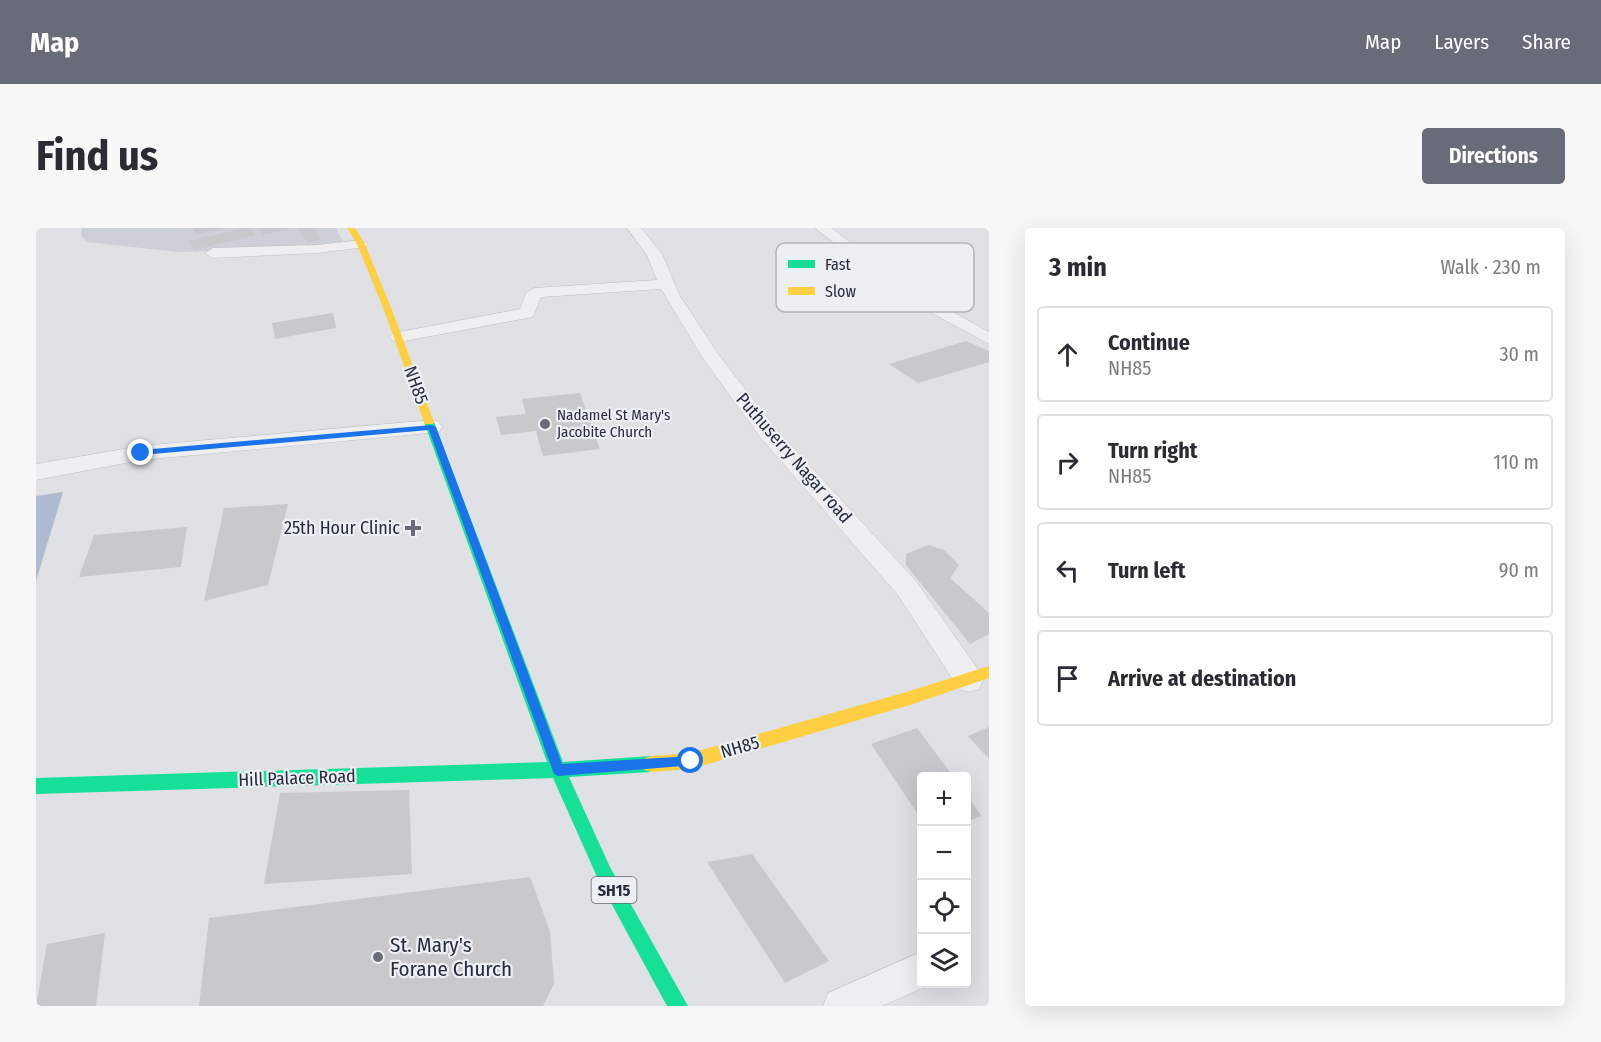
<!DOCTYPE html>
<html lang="en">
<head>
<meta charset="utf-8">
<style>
	:root { --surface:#fff; --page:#f7f7f7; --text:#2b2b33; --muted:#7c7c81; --line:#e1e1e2; --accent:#676c78 }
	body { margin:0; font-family:"Fira Sans Condensed",sans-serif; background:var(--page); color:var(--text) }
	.controls { position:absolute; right:18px; bottom:18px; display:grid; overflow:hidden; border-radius:6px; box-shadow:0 6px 24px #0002 }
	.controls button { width:54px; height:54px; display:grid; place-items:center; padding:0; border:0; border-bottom:2px solid var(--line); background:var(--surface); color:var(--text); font:30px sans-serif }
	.stop { position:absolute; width:18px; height:18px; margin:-14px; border:4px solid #1a73e8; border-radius:50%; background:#fff }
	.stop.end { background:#1a73e8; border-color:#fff; box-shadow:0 2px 6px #0008 }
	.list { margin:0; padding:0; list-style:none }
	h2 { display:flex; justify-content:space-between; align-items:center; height:78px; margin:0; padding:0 24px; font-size:26px }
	h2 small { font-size:20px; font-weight:400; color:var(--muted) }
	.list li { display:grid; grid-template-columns:39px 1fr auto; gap:18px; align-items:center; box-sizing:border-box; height:96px; margin:0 12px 12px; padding:0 12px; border:2px solid var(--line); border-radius:6px }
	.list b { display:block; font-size:22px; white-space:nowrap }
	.list p { margin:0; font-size:20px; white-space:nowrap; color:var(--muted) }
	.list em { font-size:20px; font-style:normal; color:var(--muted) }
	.icon { flex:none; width:33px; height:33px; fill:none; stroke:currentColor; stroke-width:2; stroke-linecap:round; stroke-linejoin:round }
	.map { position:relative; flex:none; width:953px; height:778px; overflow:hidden; border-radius:6px }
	header { display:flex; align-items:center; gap:36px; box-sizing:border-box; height:84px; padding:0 30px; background:var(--accent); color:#fff }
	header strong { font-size:28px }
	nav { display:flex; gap:33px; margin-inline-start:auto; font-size:21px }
	.intro { display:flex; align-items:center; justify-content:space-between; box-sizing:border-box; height:144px; padding:0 36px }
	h1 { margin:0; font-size:42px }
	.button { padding:15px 27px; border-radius:6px; background:var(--accent); color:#fff; font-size:21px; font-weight:700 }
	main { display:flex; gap:36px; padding:0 36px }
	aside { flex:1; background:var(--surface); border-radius:6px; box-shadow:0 6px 24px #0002 }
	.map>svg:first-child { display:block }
	.built { fill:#cdd0d8 }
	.water { fill:#aebacf }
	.building { fill:#c8c9cd }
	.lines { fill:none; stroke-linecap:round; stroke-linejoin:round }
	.street-casing { stroke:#bebfc3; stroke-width:1 }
	.street { fill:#efeff1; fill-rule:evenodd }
	.fast { fill:#16e098; fill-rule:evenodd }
	.slow { fill:#ffcf43; fill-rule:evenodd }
	.route { fill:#1a73e8 }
	.poi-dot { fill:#676c78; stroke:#eceff4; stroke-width:2 }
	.labels { text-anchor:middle; stroke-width:4.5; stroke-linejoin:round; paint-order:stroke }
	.far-poi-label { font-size:15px; fill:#272d3d; stroke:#eceff4; text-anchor:start }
	.shield { fill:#eceff4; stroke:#626774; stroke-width:1.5 }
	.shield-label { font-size:16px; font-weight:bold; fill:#272d3d }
	.street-label { font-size:18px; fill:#272d3d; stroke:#eceff4 }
	.poi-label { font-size:18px; fill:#272d3d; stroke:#eceff4; text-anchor:end }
	.near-poi-label { font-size:21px; fill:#272d3d; stroke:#eceff4; text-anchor:start }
	.key { fill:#eceff4; stroke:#b1b5bd; stroke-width:1.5 }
	.key-label { font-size:16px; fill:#272d3d }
</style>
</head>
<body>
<header>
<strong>Map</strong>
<nav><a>Map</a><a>Layers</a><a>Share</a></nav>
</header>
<div class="intro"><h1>Find us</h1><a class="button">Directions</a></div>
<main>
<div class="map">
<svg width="953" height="778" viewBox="0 0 953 778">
	<rect width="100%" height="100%" fill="#dfe1e5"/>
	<path class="built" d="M46 0H300L307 14 240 21 143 24 50 14 45 7Z"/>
	<path class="water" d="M27 264 0 353V268Z"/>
	<path class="building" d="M157 0H187V1L160 7Z
		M207 0H215L220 7 158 22 153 13Z
		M222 0H254V1L227 7Z
		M261 0H278L286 11 272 15Z
		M297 85 300 100 239 111 236 95Z
		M930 113 953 123V134L882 155 853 136Z
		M544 165 564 221 507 228 500 203 465 207 460 189 490 186 486 171Z
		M252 276 232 357 168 373 188 280Z
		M151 299 145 339 43 349 58 307Z
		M892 317 908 322 923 337 914 350 953 385V406L934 416 870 337V326Z
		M953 499V531L932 508Z
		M881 500 917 548H885V591L835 516Z
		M373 562 376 646 228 656 244 565Z
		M930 567 946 588 930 594Z
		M716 626 793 733 749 755 671 634Z
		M494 649 514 703 518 756 507 778H163L173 690Z
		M69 705 60 778H0L11 716Z"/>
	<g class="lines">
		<defs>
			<path id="street" d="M591 0H605L626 26 644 68 682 126 739 200 880 353 943 443 947 452 943 461 933 464 923 461 862 367 725 210 666 129 625 61 505 69 497 89 363 114 357 113 354 109 357 105 363 104 484 81 490 65 498 60 621 52 611 27Z
				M779 0H795L882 65 953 104V116L870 71Z
				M325 12 332 16 330 19 281 25 177 30 169 25 177 20 281 17Z
				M396 192 403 194 406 199 403 204 105 232 0 252V236L105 218Z
				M885 724V756H896L846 778H787L792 765Z"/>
		</defs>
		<use href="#street" class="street-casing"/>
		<use href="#street" class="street"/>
		<path class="fast" d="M393 191 398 194 527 534 615 528 621 530 623 536 621 542 615 544 533 549 574 639 652 778H631L562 651 517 550 0 566V550L511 534 388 194Z"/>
		<path class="slow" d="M311 0H319L329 16 356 82 398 194 397 196H389L388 194 348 82 321 16Z
			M953 438V450L874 477 655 541 615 544 609 542 607 536 609 530 615 528 655 525 874 463Z"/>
	</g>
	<path class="route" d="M396 197 400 199 526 536 655 528 659 529V537L522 548 518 546 393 202 105 227 101 225 105 222Z"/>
	<g class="poi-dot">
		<circle cx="509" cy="196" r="6"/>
		<path d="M374 291h6v6h6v6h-6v6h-6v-6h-6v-6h6z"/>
		<circle cx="342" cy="729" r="6"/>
	</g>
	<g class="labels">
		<g class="far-poi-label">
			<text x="521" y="192">Nadamel St Mary's<tspan x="521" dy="17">Jacobite Church</tspan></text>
		</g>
		<rect class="shield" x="555.5" y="649" width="45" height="26" rx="4.5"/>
		<g class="shield-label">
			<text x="578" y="668">SH15</text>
		</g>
		<g class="street-label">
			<text transform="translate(380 157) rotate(70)" y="6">NH85</text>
			<text transform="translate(758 230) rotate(49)" y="6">Puthuserry Nagar road</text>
			<text transform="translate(704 519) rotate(-16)" y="6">NH85</text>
			<text transform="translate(261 550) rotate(-2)" y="6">Hill Palace Road</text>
		</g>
		<g class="poi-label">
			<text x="364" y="306">25th Hour Clinic</text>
		</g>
		<g class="near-poi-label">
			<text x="354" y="724">St. Mary's<tspan x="354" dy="24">Forane Church</tspan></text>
		</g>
	</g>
	<rect x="740" y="15" width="198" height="69" rx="9" class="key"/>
	<rect x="752" y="32" width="27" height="8" fill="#16e098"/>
	<rect x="752" y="59" width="27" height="8" fill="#ffcf43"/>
	<g class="key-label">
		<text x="789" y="42">Fast</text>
		<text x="789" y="69">Slow</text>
	</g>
</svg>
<div class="controls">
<button>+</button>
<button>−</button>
<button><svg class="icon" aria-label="locate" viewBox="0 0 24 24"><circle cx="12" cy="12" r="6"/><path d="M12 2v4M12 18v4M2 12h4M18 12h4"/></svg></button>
<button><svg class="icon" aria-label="layers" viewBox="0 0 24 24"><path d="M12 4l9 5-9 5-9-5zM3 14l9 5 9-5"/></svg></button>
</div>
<div class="stop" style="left:655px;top:533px"></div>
<div class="stop end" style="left:105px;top:225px"></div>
</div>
<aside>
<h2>3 min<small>Walk · 230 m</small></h2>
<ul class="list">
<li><svg class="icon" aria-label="ahead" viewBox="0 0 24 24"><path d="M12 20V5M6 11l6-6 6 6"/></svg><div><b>Continue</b><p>NH85</p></div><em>30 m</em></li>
<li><svg class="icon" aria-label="right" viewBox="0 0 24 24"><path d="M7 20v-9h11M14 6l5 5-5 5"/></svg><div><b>Turn right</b><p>NH85</p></div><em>110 m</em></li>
<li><svg class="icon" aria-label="left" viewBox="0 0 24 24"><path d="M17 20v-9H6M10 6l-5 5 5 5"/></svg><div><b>Turn left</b></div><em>90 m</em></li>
<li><svg class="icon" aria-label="arrive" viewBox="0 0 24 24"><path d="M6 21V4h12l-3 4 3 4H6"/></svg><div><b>Arrive at destination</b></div></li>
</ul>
</aside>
</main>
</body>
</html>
